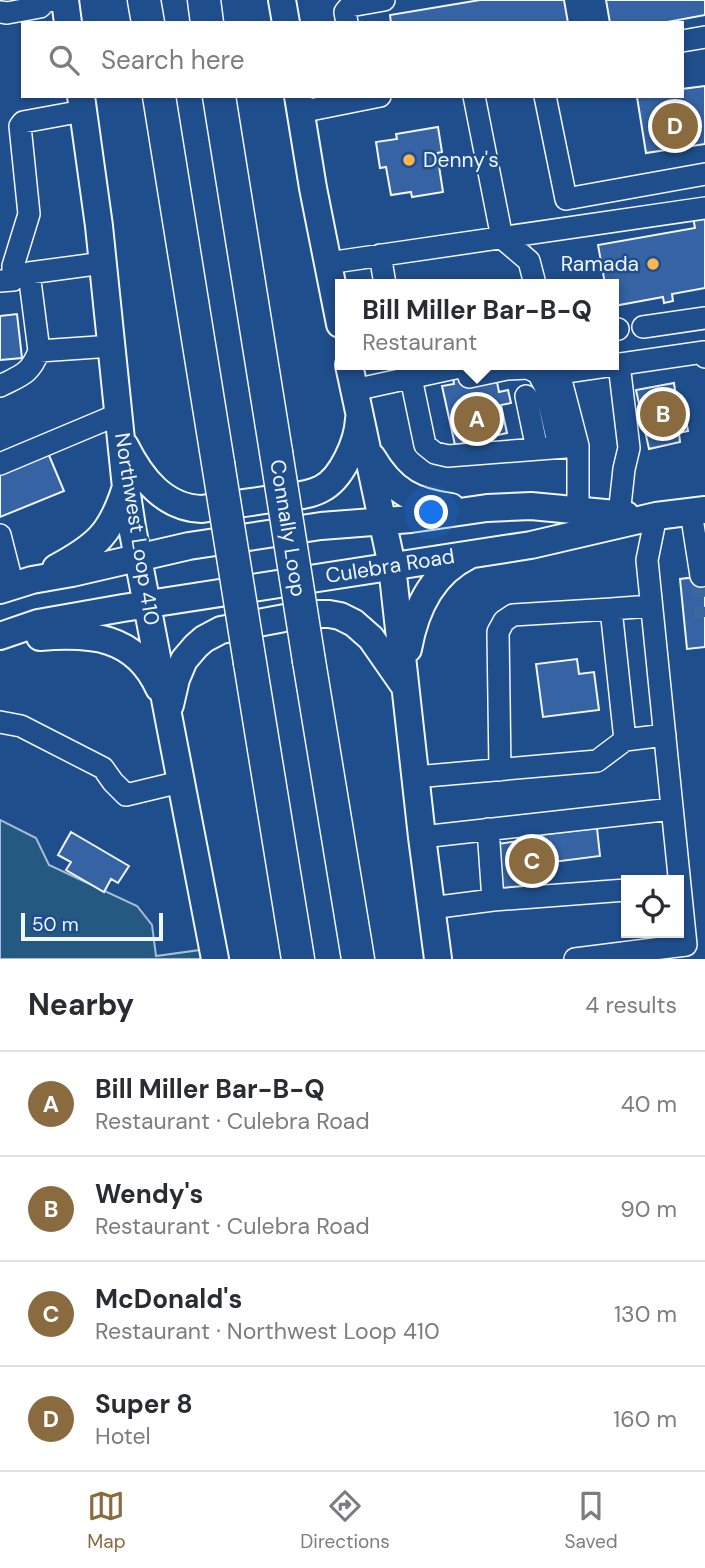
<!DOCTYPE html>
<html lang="en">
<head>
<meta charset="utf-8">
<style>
	:root { --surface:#fff; --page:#f2f2f3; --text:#2b2b33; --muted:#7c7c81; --line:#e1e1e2; --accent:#8a6a3f }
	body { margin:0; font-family:"DM Sans",sans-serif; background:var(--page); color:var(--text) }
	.controls { position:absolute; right:21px; bottom:21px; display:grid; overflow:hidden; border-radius:0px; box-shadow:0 2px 5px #0004 }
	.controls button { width:63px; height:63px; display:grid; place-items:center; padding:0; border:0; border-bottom:2px solid var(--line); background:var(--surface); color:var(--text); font:35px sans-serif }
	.scale { position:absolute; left:21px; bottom:18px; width:142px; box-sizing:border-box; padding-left:7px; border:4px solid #f2f6ff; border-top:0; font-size:19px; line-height:24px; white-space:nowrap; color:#f2f6ff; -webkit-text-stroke:5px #1f4e8c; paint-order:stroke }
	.you { position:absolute; left:432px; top:513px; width:24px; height:24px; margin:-18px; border:5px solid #fff; border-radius:50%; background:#1a73e8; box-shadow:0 0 0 10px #1a73e833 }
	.badge { display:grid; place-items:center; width:46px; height:46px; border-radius:50%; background:var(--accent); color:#fff; font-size:23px; font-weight:700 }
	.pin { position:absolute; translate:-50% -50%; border:4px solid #fff; box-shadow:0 2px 7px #0006 }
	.popup { position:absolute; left:335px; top:279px; width:284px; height:91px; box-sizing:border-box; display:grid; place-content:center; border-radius:0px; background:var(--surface); filter:drop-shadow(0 2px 5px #0005); font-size:23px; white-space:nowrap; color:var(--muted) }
	.popup b { font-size:26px; color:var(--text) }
	.popup::after { content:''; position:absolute; left:50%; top:100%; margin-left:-14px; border:14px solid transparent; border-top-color:var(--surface) }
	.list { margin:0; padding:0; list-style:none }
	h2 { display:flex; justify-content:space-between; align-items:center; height:91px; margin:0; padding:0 28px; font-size:30px }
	h2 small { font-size:23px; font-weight:400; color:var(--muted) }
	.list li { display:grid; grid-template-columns:46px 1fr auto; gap:21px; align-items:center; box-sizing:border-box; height:105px; padding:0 28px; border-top:2px solid var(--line) }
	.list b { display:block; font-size:26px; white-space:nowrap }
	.list p { margin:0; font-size:23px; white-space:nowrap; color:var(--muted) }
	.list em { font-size:23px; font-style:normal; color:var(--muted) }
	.icon { flex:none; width:38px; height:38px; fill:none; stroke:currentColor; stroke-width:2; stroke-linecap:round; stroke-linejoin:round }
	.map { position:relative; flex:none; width:705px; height:959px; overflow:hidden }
	.search { position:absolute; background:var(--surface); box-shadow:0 2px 5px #0004; left:21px; right:21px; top:21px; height:77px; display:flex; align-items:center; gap:18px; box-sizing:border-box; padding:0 24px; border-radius:0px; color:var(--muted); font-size:26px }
	.sheet { height:511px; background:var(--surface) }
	nav { display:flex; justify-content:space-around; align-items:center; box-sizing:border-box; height:98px; border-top:2px solid var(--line); background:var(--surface); font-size:19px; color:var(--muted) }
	nav a { display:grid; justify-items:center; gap:4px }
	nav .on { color:var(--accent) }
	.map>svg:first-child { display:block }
	.green { fill:#245a82; stroke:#a8bbd7; stroke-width:2 }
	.building { fill:#3563a3; stroke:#f2f6ff; stroke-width:2 }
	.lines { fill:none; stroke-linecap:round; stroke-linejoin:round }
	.minor-tunnel { stroke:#3f679d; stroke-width:21; stroke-dasharray:21 10; stroke-linecap:butt }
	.minor-casing { stroke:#f2f6ff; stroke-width:24 }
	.major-casing { stroke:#f2f6ff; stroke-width:30 }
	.highway-casing { stroke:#f2f6ff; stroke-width:35 }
	.minor { stroke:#1f4e8c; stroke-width:21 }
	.major { stroke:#1f4e8c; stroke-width:26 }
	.highway { stroke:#1f4e8c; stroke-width:32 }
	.highway-bridge-casing { stroke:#f2f6ff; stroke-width:35; stroke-linecap:butt }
	.highway-bridge { stroke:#1f4e8c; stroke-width:32 }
	.poi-dot { fill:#ffb74d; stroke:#1f4e8c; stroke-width:2.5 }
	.labels { text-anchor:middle; stroke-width:5; stroke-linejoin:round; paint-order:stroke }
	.poi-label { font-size:21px; fill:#f2f6ff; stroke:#1f4e8c; text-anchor:start }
	.street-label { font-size:21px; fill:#f2f6ff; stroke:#1f4e8c }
</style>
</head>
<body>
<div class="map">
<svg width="705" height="959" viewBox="0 0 705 959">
	<rect width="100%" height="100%" fill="#1f4e8c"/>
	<path class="green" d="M0 820 36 838 49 865 137 906 152 925 156 956 200 950 201 959H0Z"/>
	<path class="building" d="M480 0H564L568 23H391L390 15Z
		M606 0H705V15L662 23H610Z
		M705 86V144L646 153 637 97 682 96V89Z
		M438 127 442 152 437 153 443 192 412 197 411 192 391 195 386 167 380 168 376 142 397 139 396 134Z
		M705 215V288L672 294 673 301 664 303 663 297 614 306V284H605L598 245 695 228 693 217Z
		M17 314 22 358 0 360V316Z
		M495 372 499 392 508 390 511 403 501 405 507 433 455 445 442 386 454 384 453 377Z
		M674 383 676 398 682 397 688 431 679 433 680 442 649 449 636 390Z
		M48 453 64 491 0 517V472Z
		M705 576V647L687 649 680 579Z
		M577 659 579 674 594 672 599 710 543 717 536 664Z
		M597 828 600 856 529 865 532 885 503 888 497 844 540 838 539 835Z
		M71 832 129 866 118 883 111 879 104 892 66 870 71 862 58 855Z"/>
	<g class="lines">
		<path class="minor-tunnel" d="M701 576 705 617"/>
		<defs>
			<path id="minor" d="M0 12 7 13 40 7 46 1 58 0
				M347 23 345 12 350 6 384 0
				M682 41 705 37
				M474 96 502 238 529 261 535 284
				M545 96 566 199 705 174
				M300 112 380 96
				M380 255 385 284
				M103 263 29 273 39 351 112 346
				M328 263 705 208
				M0 281 13 280V266L29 214 20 126 23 122 83 111
				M643 327 705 318
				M614 330 618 329
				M557 365 578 446V511
				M559 373 704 352 705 357
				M469 377 507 369 528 368 538 373 545 386 559 447
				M411 378 425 445 435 453 448 456 578 446
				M0 386C22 375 30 374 39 351
				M354 390 469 365
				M526 396 537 449
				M0 464 119 414
				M691 512 701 576
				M619 515 624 469 629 448 619 364
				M0 535 13 586
				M0 722 21 726 103 768 113 782 126 795 180 782
				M625 740 611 609 651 606
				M500 770 498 632 504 621 513 615 611 609
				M415 777 597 761 625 740 665 735
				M488 829 493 900
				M422 837 672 809
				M431 908 493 900 626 890
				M575 959 686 945 647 560 656 516"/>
			<path id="major" d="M65 0 68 23
				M282 0 286 23
				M81 96 99 226 126 488 132 527 215 959
				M298 96 313 188 340 324
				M349 365 392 566 422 837 438 959
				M125 446C141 478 164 508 202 509 228 505 253 502 278 498 292 496 308 496 321 489 342 479 358 441 359 419
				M372 457C392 491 413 502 451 507
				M56 568C97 546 111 533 125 490
				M0 590 32 580 72 573 189 546 321 526 411 519 487 508 531 506 626 515
				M0 636 38 623 123 608 531 545 656 516 705 510
				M40 637C90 633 135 635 159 688
				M408 649C415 610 431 574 468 556
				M170 705 176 679 184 660 196 646 204 639 221 630 306 614H329L340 616 354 623 371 638 403 684"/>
			<path id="highway" d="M144 0 148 23
				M204 0 207 23
				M159 96 218 463
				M219 96 276 452
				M309 661 358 959
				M250 663 298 959"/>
		</defs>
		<use href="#minor" class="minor-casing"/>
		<use href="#major" class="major-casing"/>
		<use href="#highway" class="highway-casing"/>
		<use href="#minor" class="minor"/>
		<use href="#major" class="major"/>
		<use href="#highway" class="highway"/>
		<defs>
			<path id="highway-bridge" d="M276 452 309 661
				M218 463 250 663"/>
		</defs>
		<use href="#highway-bridge" class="highway-bridge-casing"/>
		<use href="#highway-bridge" class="highway-bridge"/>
	</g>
	<g class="poi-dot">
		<circle cx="409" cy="160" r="7"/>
		<circle cx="653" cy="264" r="7"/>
	</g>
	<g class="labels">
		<g class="poi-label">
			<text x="423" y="167">Denny's</text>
			<text x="639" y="271" text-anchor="end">Ramada</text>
		</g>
		<g class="street-label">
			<text transform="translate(288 528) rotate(81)" y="7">Connally Loop</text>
			<text transform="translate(137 529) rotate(81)" y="7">Northwest Loop 410</text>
			<text transform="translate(390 566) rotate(-9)" y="7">Culebra Road</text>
		</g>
	</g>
</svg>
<div class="controls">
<button><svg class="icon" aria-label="locate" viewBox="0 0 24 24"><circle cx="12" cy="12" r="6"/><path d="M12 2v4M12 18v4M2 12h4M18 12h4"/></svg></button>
</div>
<div class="scale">50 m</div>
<div class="you"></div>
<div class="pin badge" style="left:477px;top:419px">A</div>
<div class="popup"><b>Bill Miller Bar-B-Q</b>Restaurant</div>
<div class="pin badge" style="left:663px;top:414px">B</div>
<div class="pin badge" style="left:532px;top:861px">C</div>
<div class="pin badge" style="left:675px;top:126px">D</div>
<div class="search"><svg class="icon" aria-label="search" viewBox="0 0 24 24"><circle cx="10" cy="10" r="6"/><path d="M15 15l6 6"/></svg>Search here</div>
</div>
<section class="sheet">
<h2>Nearby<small>4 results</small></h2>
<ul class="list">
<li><span class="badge">A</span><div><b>Bill Miller Bar-B-Q</b><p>Restaurant · Culebra Road</p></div><em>40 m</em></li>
<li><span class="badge">B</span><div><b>Wendy's</b><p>Restaurant · Culebra Road</p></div><em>90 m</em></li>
<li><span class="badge">C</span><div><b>McDonald's</b><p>Restaurant · Northwest Loop 410</p></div><em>130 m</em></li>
<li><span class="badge">D</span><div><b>Super 8</b><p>Hotel</p></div><em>160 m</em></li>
</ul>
</section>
<nav>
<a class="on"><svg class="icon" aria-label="map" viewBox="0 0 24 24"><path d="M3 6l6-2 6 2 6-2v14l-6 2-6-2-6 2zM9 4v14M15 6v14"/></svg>Map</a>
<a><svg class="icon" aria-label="directions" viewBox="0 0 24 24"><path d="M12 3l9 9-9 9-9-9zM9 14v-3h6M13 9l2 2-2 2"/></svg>Directions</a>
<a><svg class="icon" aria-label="saved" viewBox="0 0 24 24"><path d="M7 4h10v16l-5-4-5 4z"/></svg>Saved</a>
</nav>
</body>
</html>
